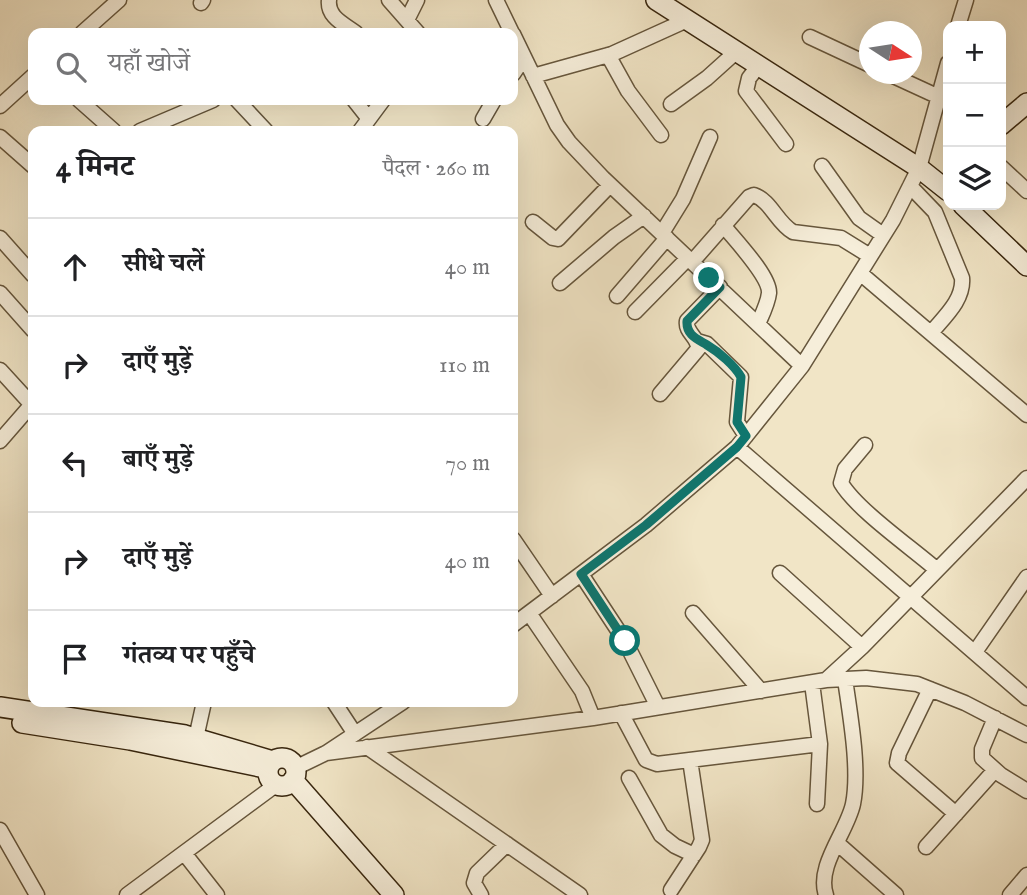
<!DOCTYPE html>
<html lang="hi">
<head>
<meta charset="utf-8">
<style>
	:root { --surface:#fff; --page:#f6f6f6; --text:#202124; --muted:#757577; --line:#e0e0e0 }
	body { margin:0; font-family:"IM FELL English","Noto Serif Devanagari",serif; background:var(--page); color:var(--text) }
	.controls { position:absolute; right:21px; top:21px; display:grid; overflow:hidden; border-radius:14px; box-shadow:0 7px 28px #0002 }
	.controls button { width:63px; height:63px; display:grid; place-items:center; padding:0; border:0; border-bottom:2px solid var(--line); background:var(--surface); color:var(--text); font:35px sans-serif }
	.compass { position:absolute; left:859px; top:21px; width:63px; height:63px; border-radius:50%; background:var(--surface); box-shadow:0 7px 28px #0002; rotate:102deg }
	.stop { position:absolute; width:21px; height:21px; margin:-16px; border:5px solid #0f766e; border-radius:50%; background:#fff }
	.stop.end { background:#0f766e; border-color:#fff; box-shadow:0 2px 7px #0008 }
	.list { margin:0; padding:0; list-style:none }
	h2 { display:flex; justify-content:space-between; align-items:center; height:91px; margin:0; padding:0 28px; font-size:30px }
	h2 small { font-size:23px; font-weight:400; color:var(--muted) }
	.list li { display:grid; grid-template-columns:46px 1fr auto; gap:21px; align-items:center; box-sizing:border-box; height:98px; padding:0 28px; border-top:2px solid var(--line) }
	.list b { display:block; font-size:26px; white-space:nowrap }
	.list em { font-size:23px; font-style:normal; color:var(--muted) }
	.icon { flex:none; width:38px; height:38px; fill:none; stroke:currentColor; stroke-width:2; stroke-linecap:round; stroke-linejoin:round }
	.map { position:relative; flex:none; width:1027px; height:895px; overflow:hidden }
	.search { position:absolute; background:var(--surface); box-shadow:0 7px 28px #0002; left:28px; top:28px; width:490px; height:77px; display:flex; align-items:center; gap:18px; box-sizing:border-box; padding:0 24px; border-radius:14px; color:var(--muted); font-size:26px }
	.panel { position:absolute; background:var(--surface); box-shadow:0 7px 28px #0002; left:28px; top:126px; width:490px; height:581px; border-radius:14px }
	.map>svg:first-child { display:block }
	.lines { fill:none; stroke-linecap:round; stroke-linejoin:round }
	.street-casing { stroke:#66563c; stroke-width:17 }
	.secondary-casing { stroke:#38260e; stroke-width:22 }
	.street { stroke:#f6eeda; stroke-width:14 }
	.secondary { stroke:#f6eeda; stroke-width:19 }
	.route { stroke:#0f766e; stroke-width:9 }
</style>
</head>
<body>
<div class="map">
<svg width="1027" height="895" viewBox="0 0 1027 895">
	<rect width="100%" height="100%" fill="#f1e5c6"/>
	<filter id="stains"><feTurbulence type="fractalNoise" baseFrequency=".00286" numOctaves="4"/><feColorMatrix values="0 0 0 0 .2 0 0 0 0 .09 0 0 0 0 .02 0 0 0 .5 -.17"/></filter>
	<radialGradient id="worn" r=".72"><stop offset=".6" stop-color="#630" stop-opacity="0"/><stop offset="1" stop-color="#630" stop-opacity=".3"/></radialGradient>
	<g class="lines">
		<defs>
			<path id="street" d="M329 0C327 17 344 24 356 33
				M389 0 418 33
				M496 0 512 33
				M201 3 203 0
				M407 20 417 0
				M958 26 966 0
				M82 33 119 0
				M513 34 557 125 569 142 603 178 802 366
				M810 37 870 65
				M608 55 628 91 661 135
				M759 65 749 78 746 91 786 144
				M513 74 519 65
				M889 74 939 97
				M533 76 612 54 687 20
				M79 100 114 131
				M237 100 266 131
				M354 100 369 119
				M671 104 707 78 737 51
				M0 106 33 76
				M483 119 494 100
				M140 131 213 100
				M360 131 383 100
				M0 137 33 166
				M822 166 859 218 883 235
				M1001 167 1027 191
				M910 186 935 212 962 278C964 300 944 317 931 333
				M533 222 553 238 558 239 610 185
				M723 225C734 239 770 276 769 293 768 303 762 315 758 324
				M662 233 683 199 710 137
				M0 238 33 275
				M692 262 749 197 754 195C771 201 777 223 793 232L841 238 870 256
				M860 273 1027 415
				M560 283 614 237 644 216
				M0 293 33 330
				M617 296 667 238
				M635 312 688 258
				M697 341 707 344 741 377 737 422 746 436
				M0 370 32 405
				M660 394 698 349C699 337 685 333 687 321L720 287
				M0 441 33 403
				M865 445 845 469 841 483C857 510 912 548 937 570
				M737 447 1027 698
				M513 539 552 596
				M780 573 862 647
				M581 574 625 641 658 707
				M529 613 582 691 593 718
				M693 613 761 691
				M513 625 646 525 737 447 802 366 893 220 919 168 948 63
				M975 652 1027 577
				M826 680 862 647 1027 478
				M812 683 820 744 817 804
				M930 689 899 753 897 763 956 814
				M334 702 355 734
				M621 713 646 760 657 764 820 744
				M995 718 982 749V758L1001 775 1027 791
				M196 738 204 702
				M367 747 580 895
				M326 753 593 718 826 680 866 678 917 684 965 703 1027 735
				M295 768 326 753 403 702
				M629 778 661 835 675 846 694 855
				M0 830 37 895
				M837 843 896 895
				M926 847 995 770
				M184 853 217 895
				M671 890 699 847 702 840 690 760
				M127 895 277 784
				M481 895 474 883 477 873 507 844
				M826 895C816 866 847 832 853 804 860 769 850 715 845 679
				M1010 895 1027 875"/>
			<path id="secondary" d="M656 0 919 168 948 191
				M1001 125 1027 103
				M963 205 1027 266
				M0 707 185 735 273 761
				M22 723 130 740 265 768
				M268 772a14 14 0 1 1 28 0a14 14 0 1 1-28 0Z
				M293 780 394 895"/>
		</defs>
		<use href="#street" class="street-casing"/>
		<use href="#secondary" class="secondary-casing"/>
		<use href="#street" class="street"/>
		<use href="#secondary" class="secondary"/>
	</g>
	<g class="lines">
		<path class="route" d="M625 641 581 574 646 525 737 447 746 436 737 422 741 377C735 366 719 352 707 345 697 339 686 335 687 321L720 287 709 278"/>
	</g>
	<rect width="100%" height="100%" filter="url(#stains)"/>
	<rect width="100%" height="100%" fill="url(#worn)"/>
</svg>
<div class="controls">
<button>+</button>
<button>−</button>
<button><svg class="icon" aria-label="layers" viewBox="0 0 24 24"><path d="M12 4l9 5-9 5-9-5zM3 14l9 5 9-5"/></svg></button>
</div>
<svg class="compass" viewBox="-18 -18 36 36"><path d="M0-13l5 13h-10z" fill="#e53935"/><path d="M0 13l5-13h-10z" fill="#757577"/></svg>
<div class="stop" style="left:625px;top:641px"></div>
<div class="stop end" style="left:709px;top:278px"></div>
<div class="search"><svg class="icon" aria-label="search" viewBox="0 0 24 24"><circle cx="10" cy="10" r="6"/><path d="M15 15l6 6"/></svg>यहाँ खोजें</div>
<section class="panel">
<h2>4 मिनट<small>पैदल · 260 m</small></h2>
<ul class="list">
<li><svg class="icon" aria-label="ahead" viewBox="0 0 24 24"><path d="M12 20V5M6 11l6-6 6 6"/></svg><div><b>सीधे चलें</b></div><em>40 m</em></li>
<li><svg class="icon" aria-label="right" viewBox="0 0 24 24"><path d="M7 20v-9h11M14 6l5 5-5 5"/></svg><div><b>दाएँ मुड़ें</b></div><em>110 m</em></li>
<li><svg class="icon" aria-label="left" viewBox="0 0 24 24"><path d="M17 20v-9H6M10 6l-5 5 5 5"/></svg><div><b>बाएँ मुड़ें</b></div><em>70 m</em></li>
<li><svg class="icon" aria-label="right" viewBox="0 0 24 24"><path d="M7 20v-9h11M14 6l5 5-5 5"/></svg><div><b>दाएँ मुड़ें</b></div><em>40 m</em></li>
<li><svg class="icon" aria-label="arrive" viewBox="0 0 24 24"><path d="M6 21V4h12l-3 4 3 4H6"/></svg><div><b>गंतव्य पर पहुँचे</b></div></li>
</ul>
</section>
</div>
</body>
</html>
